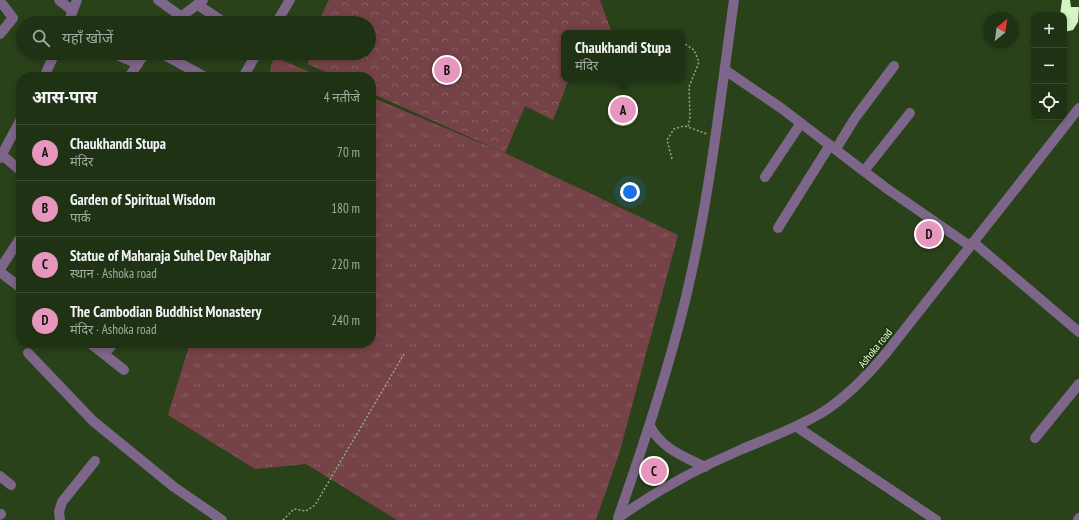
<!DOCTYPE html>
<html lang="hi">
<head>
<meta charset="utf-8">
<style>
	:root { --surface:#203214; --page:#283a1d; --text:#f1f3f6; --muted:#a2aaa0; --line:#3d4d34; --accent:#e797bd }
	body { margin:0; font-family:"PT Sans Narrow","Noto Sans Devanagari",sans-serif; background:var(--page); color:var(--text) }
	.controls { position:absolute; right:12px; top:12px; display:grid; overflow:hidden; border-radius:8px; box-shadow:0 2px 6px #0003 }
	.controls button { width:36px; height:36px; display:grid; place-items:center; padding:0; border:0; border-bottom:1px solid var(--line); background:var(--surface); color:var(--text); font:20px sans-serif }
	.compass { position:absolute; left:983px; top:12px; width:36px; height:36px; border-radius:50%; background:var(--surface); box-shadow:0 2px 6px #0003; rotate:29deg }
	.you { position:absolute; left:630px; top:192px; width:14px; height:14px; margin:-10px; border:3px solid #fff; border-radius:50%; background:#1a73e8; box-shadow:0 0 0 6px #1a73e833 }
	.badge { display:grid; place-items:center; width:26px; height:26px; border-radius:50%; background:var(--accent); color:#111; font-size:13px; font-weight:700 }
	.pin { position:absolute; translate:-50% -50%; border:2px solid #fff; box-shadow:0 1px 4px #0006 }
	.popup { position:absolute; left:561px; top:30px; width:124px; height:52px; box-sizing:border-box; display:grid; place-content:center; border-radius:8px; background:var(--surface); filter:drop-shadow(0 1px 3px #0005); font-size:13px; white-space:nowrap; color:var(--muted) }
	.popup b { font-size:15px; color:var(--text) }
	.popup::after { content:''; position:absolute; left:50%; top:100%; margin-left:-8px; border:8px solid transparent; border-top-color:var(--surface) }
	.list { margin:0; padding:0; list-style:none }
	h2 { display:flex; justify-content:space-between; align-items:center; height:52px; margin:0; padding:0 16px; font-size:17px }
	h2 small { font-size:13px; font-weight:400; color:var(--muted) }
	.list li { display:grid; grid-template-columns:26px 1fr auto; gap:12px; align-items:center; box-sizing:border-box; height:56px; padding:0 16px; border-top:1px solid var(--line) }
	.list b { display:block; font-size:15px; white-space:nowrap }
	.list p { margin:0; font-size:13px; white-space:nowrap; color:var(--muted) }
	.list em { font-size:13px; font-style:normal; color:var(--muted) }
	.icon { flex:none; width:22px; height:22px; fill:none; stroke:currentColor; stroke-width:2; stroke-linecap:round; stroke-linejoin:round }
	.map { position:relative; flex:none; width:1079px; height:520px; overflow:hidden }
	.search { position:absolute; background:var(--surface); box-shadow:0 2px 6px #0003; left:16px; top:16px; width:360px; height:44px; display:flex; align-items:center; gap:10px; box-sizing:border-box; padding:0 14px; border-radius:22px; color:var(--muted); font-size:15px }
	.panel { position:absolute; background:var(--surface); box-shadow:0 2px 6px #0003; left:16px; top:72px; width:360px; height:276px; border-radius:16px }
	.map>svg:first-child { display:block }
	.grass { fill:url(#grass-tufts) }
	.park { fill:url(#park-crowns) }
	.building { fill:#d6f5c5 }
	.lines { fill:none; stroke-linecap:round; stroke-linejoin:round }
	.path { stroke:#93a687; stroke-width:1.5; stroke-dasharray:2 2; stroke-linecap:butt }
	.minor { stroke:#7e658a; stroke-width:10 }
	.labels { text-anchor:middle; stroke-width:4; stroke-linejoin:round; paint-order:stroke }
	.street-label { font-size:11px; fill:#ebfbe3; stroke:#20380f }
</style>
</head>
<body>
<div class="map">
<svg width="1079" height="520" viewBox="0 0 1079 520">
	<defs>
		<pattern id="grass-tufts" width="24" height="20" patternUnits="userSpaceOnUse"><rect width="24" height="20" fill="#754347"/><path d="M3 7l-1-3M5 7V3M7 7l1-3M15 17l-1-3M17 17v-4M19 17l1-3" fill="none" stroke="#895f61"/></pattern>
		<pattern id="park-crowns" width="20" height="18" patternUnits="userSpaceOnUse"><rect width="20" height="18" fill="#754347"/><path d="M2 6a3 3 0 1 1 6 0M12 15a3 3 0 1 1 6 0" fill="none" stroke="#895f61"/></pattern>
	</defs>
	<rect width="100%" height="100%" fill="#2a421a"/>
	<path class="grass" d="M274 57 322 77H268Z
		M371 97 505 153 678 235 619 454 596 520H397L306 464 255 469 168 415 190 343H371Z"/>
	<path class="park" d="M329 0H600L612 33H564V79H569L553 120 525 106 505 153 371 93V77H337L308 64 311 53H369V23H318Z"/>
	<path class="building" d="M1062 0H1070L1071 7H1079L1078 22 1073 30 1064 32V15H1060Z
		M608 111a15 15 0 1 1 30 0a15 15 0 1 1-30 0Z"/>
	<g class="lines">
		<path class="path" d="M682 42 694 50 699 62 689 87 690 117 688 127 707 134
			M672 159 667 140 674 129 684 126 688 127
			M283 520 294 509 306 511 315 505 404 354"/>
		<path class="minor" d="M59 0 73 11
			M158 0 182 17
			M0 1 13 18 0 34
			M198 5 225 23
			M68 23 77 0
			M173 23 203 0
			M276 23 290 0
			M112 53 138 64
			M161 53 205 77
			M725 70 781 108 886 188 970 246
			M44 77 55 53
			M129 77 145 53
			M243 77 257 53
			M836 149 855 118 894 66
			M2 155 21 171
			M0 158 21 119
			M864 171 910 113
			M765 177 801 123
			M778 228 830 145
			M973 242 1079 332
			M0 269 21 237
			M0 272 21 288
			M90 343 124 370
			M28 353 93 421 174 487 222 520
			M104 354 114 343
			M650 426C662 449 683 456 705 467
			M797 427 936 520
			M1035 438 1079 384
			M0 476 11 485
			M0 515 1 514
			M618 518C656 491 698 468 740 450 768 438 797 428 823 412 848 396 868 375 887 352L1079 108
			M618 518C643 447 667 375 685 301 709 203 720 101 734 0
			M60 520 59 512 62 502 95 461
			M1078 520 1079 518"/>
	</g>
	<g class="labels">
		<g class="street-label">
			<text transform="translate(875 348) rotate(-51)" y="4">Ashoka road</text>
		</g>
	</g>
</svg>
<div class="controls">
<button>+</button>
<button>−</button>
<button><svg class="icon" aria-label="locate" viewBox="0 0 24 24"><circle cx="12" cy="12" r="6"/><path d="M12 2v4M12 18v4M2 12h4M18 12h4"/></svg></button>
</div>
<svg class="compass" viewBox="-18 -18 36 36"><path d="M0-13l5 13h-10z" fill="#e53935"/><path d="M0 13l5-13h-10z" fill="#a2aaa0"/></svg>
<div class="you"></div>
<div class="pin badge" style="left:623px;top:110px">A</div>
<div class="popup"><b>Chaukhandi Stupa</b>मंदिर</div>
<div class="pin badge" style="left:447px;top:70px">B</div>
<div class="pin badge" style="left:654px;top:471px">C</div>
<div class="pin badge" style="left:929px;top:234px">D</div>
<div class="search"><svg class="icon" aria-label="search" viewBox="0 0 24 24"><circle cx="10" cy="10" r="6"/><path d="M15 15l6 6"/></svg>यहाँ खोजें</div>
<section class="panel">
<h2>आस-पास<small>4 नतीजे</small></h2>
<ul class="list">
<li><span class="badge">A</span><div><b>Chaukhandi Stupa</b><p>मंदिर</p></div><em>70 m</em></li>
<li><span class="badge">B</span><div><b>Garden of Spiritual Wisdom</b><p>पार्क</p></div><em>180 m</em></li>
<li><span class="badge">C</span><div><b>Statue of Maharaja Suhel Dev Rajbhar</b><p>स्थान · Ashoka road</p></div><em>220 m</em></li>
<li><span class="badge">D</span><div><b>The Cambodian Buddhist Monastery</b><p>मंदिर · Ashoka road</p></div><em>240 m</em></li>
</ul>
</section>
</div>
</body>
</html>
